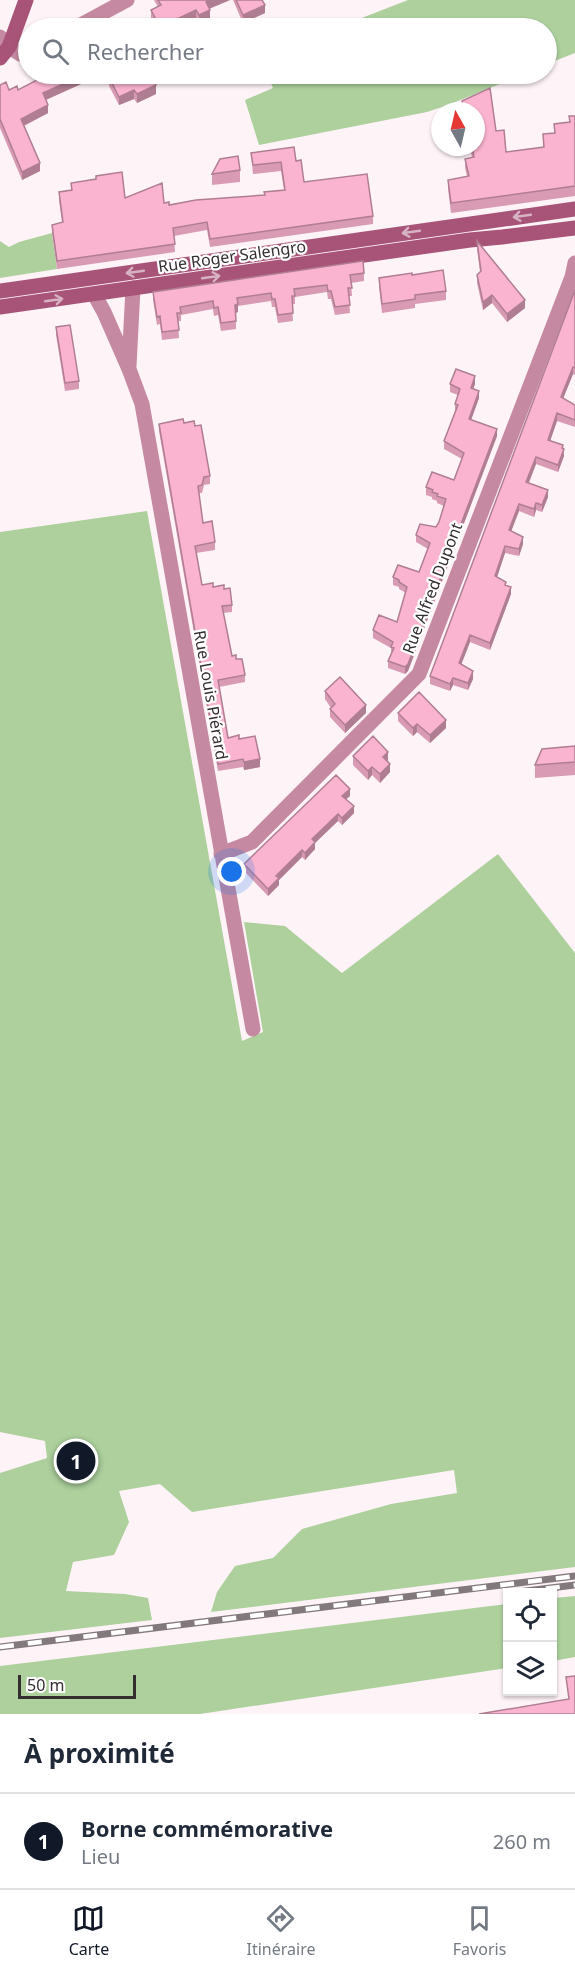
<!DOCTYPE html>
<html lang="fr">
<head>
<meta charset="utf-8">
<style>
	:root { --surface:#fff; --page:#f6f6f7; --text:#1f2937; --muted:#747a83; --line:#e0e1e3; --accent:#111827 }
	body { margin:0; font-family:"Noto Sans",sans-serif; background:var(--page); color:var(--text) }
	.controls { position:absolute; right:18px; bottom:18px; display:grid; overflow:hidden; border-radius:0px; box-shadow:0 2px 4px #0004 }
	.controls button { width:54px; height:54px; display:grid; place-items:center; padding:0; border:0; border-bottom:2px solid var(--line); background:var(--surface); color:var(--text); font:30px sans-serif }
	.compass { position:absolute; left:431px; top:102px; width:54px; height:54px; border-radius:50%; background:var(--surface); box-shadow:0 2px 4px #0004; rotate:352deg }
	.scale { position:absolute; left:18px; bottom:15px; width:118px; box-sizing:border-box; padding-left:6px; border:3px solid #352e30; border-top:0; font-size:16px; line-height:21px; white-space:nowrap; color:#352e30; -webkit-text-stroke:4px #fff; paint-order:stroke }
	.you { position:absolute; left:232px; top:872px; width:21px; height:21px; margin:-15px; border:4px solid #fff; border-radius:50%; background:#1a73e8; box-shadow:0 0 0 9px #1a73e833 }
	.badge { display:grid; place-items:center; width:39px; height:39px; border-radius:50%; background:var(--accent); color:#fff; font-size:20px; font-weight:700 }
	.pin { position:absolute; translate:-50% -50%; border:3px solid #fff; box-shadow:0 2px 6px #0006 }
	.list { margin:0; padding:0; list-style:none }
	h2 { display:flex; justify-content:space-between; align-items:center; height:78px; margin:0; padding:0 24px; font-size:26px }
	h2 small { font-size:20px; font-weight:400; color:var(--muted) }
	.list li { display:grid; grid-template-columns:39px 1fr auto; gap:18px; align-items:center; box-sizing:border-box; height:96px; padding:0 24px; border-top:2px solid var(--line) }
	.list b { display:block; font-size:22px; white-space:nowrap }
	.list p { margin:0; font-size:20px; white-space:nowrap; color:var(--muted) }
	.list em { font-size:20px; font-style:normal; color:var(--muted) }
	.icon { flex:none; width:33px; height:33px; fill:none; stroke:currentColor; stroke-width:2; stroke-linecap:round; stroke-linejoin:round }
	.map { position:relative; flex:none; width:575px; height:1714px; overflow:hidden }
	.search { position:absolute; background:var(--surface); box-shadow:0 2px 4px #0004; left:18px; right:18px; top:18px; height:66px; display:flex; align-items:center; gap:15px; box-sizing:border-box; padding:0 21px; border-radius:33px; color:var(--muted); font-size:22px }
	.sheet { height:174px; background:var(--surface) }
	nav { display:flex; justify-content:space-around; align-items:center; box-sizing:border-box; height:84px; border-top:2px solid var(--line); background:var(--surface); font-size:16px; color:var(--muted) }
	nav a { display:grid; justify-items:center; gap:3px }
	nav .on { color:var(--accent) }
	.map>svg:first-child { display:block }
	.green { fill:#add09d }
	.lines { fill:none; stroke-linecap:round; stroke-linejoin:round }
	.street { stroke:#c58aa1; stroke-width:15 }
	.secondary { stroke:#a75478; stroke-width:15 }
	.rail-casing { stroke:#82797c; stroke-width:7 }
	.rail { stroke:#fff; stroke-width:4.5; stroke-dasharray:14; stroke-linecap:butt }
	.wall { fill:#d89bb3 }
	.shaded-wall { fill:#b07e92 }
	.building { fill:#fbb4d0; stroke:#b07e92; stroke-width:1.5 }
	.oneway { stroke:#d7b2c2 }
	.labels { text-anchor:middle; stroke-width:4.5; stroke-linejoin:round; paint-order:stroke }
	.street-label { font-size:16px; fill:#352e30; stroke:#fff }
</style>
</head>
<body>
<div class="map">
<svg width="575" height="1714" viewBox="0 0 575 1714">
	<rect width="100%" height="100%" fill="#fef3f7"/>
	<path class="green" d="M408 0H575V53L547 64 546 28H336Z
		M267 74H524L448 105 427 112 259 145 245 100 273 88Z
		M52 233 57 269 0 278V241L9 247 19 242Z
		M147 511 242 1041 263 1032 244 922 285 926 342 973 498 854 575 953V1567L211 1612 217 1592 235 1566 273 1558 302 1529 391 1504 457 1493 454 1470 192 1512 160 1484 119 1491 129 1522 114 1555 73 1562 66 1591 125 1594 148 1598 152 1620 0 1638V1473L47 1458 45 1441 0 1432V532Z
		M575 1596V1657L553 1661V1598Z
		M507 1604V1668L200 1714H0V1666Z"/>
	<g class="lines">
		<path class="street" d="M75 28 127 0
			M0 37 9 47 20 54 28 51
			M94 294 104 312 129 369 142 404 253 1029
			M129 366 133 288
			M221 854 252 842 419 674 572 277 575 263"/>
		<path class="secondary" d="M0 58 9 47 26 0
			M0 291 575 209
			M0 307 470 240 502 237 575 228"/>
		<defs>
			<path id="rail" d="M518 1592 575 1585
				M0 1647 575 1576"/>
		</defs>
		<use href="#rail" class="rail-casing"/>
		<use href="#rail" class="rail"/>
	</g>
	<path class="wall" d="M154 0H230L209 9 210 18 199 24 196 18 174 28H157L151 18V10L158 7Z
		M233 0H262L265 13 243 23Z
		M38 74H80L81 84 46 100 48 113 24 126 40 171 22 180 0 128V85L9 90H18L38 80Z
		M142 76 156 94 137 103 134 99 119 105 109 86V77Z
		M490 88 496 131 504 130 506 152 543 147V134L554 133V124L569 122V116H575V196L451 213 448 189V180L467 176 465 168V159L472 158 470 147H476V111H462V101Z
		M251 153 296 161 304 182 373 216V224L210 247 207 230 174 236 175 252 57 269 52 233V225L62 222 59 201V192L71 190V183L125 198 164 203 169 205 264 195 284 190 281 171 253 174Z
		M240 170V182L212 185V174Z
		M477 241 525 308 507 322 492 303 483 310 477 283V275L480 272 477 249Z
		M364 273V281L351 283 352 296H349L350 313 335 315 331 299H328L327 292 295 297V304H292L293 321 278 323 275 307H272L271 301 238 306V312L236 313V329L221 331 218 315 214 316 213 309 181 315V321H178L179 338 162 340 160 324 157 325 153 300V292Z
		M412 275 446 291V300L415 304V308L382 313 379 287V278Z
		M575 290V375L573 374 563 398 575 405V427L557 421 550 441 563 448 564 456 558 472 536 464 529 483 548 497 542 512 536 510 534 517 519 511 511 531 523 544 519 556 505 553 497 577 506 586 511 594 490 650 470 642 461 665 473 679 468 690 453 685 450 691 430 684V676Z
		M56 327 79 381V389L65 391 56 335Z
		M450 384H475L473 389 479 398 471 419 497 436 408 671 405 674 388 668V661L391 654V648L373 638V630L397 622 406 593 399 589V587L393 585V577L419 572 428 549 416 542V535L436 527 439 522 444 506 437 503V501L432 499V497L426 495V487L454 480 462 459 444 449V441L455 411V404L458 395 450 392Z
		M184 423 210 476V484L204 485 202 493H199L203 523 215 542V550L196 553 202 585 224 589 232 605V612L223 613 232 656 236 659 245 675V682L219 687 228 738 239 739 260 767 244 770 243 767 218 771 159 431V424Z
		M325 691 366 713 345 733 330 717V709L331 708 325 699Z
		M398 713 446 728 430 743 417 732 413 736 398 721Z
		M575 746V775L535 778V765Z
		M353 756 388 761 390 772 380 783 372 775 368 780 353 765Z
		M350 796 346 799 354 813 342 825 338 821 315 843V849L305 860 302 857 279 880V885L268 896 244 871V864Z"/>
	<path class="shaded-wall" d="M211 0H230L206 10V2Z
		M265 5V13L243 23V15Z
		M196 10V18L174 28H160V27Z
		M210 10V18L199 24V15Z
		M81 76V84L43 101V93Z
		M156 85V94L137 103V94Z
		M134 90V99L119 105V97Z
		M48 105V113L21 127V119Z
		M40 163V171L22 180V172Z
		M492 295V303L483 310V302Z
		M525 300V308L507 322V314Z
		M238 304V312L235 313V305Z
		M573 367V374L561 404V397Z
		M475 376V384L471 395V388Z
		M479 391V398L469 426V419Z
		M557 413V421L548 447V440Z
		M497 429V436L408 671 405 674V667Z
		M563 445 564 456 558 472V465Z
		M536 457V464L526 489V482Z
		M548 490V497L542 512V505Z
		M536 503V510L534 517V509Z
		M519 504V511L509 537V530Z
		M523 537V544L519 556V549Z
		M505 546V553L495 583V576Z
		M511 587V594L490 650V643Z
		M470 635V642L459 670V663Z
		M473 671V679L468 690V683Z
		M453 678V685L450 691V684Z
		M366 705V713L345 733V725Z
		M446 720V728L430 743V735Z
		M417 724V732L413 736V728Z
		M388 752V761L383 757Z
		M260 759V767L244 770V762Z
		M390 764V772L380 783V774Z
		M372 767V775L368 780V771Z
		M350 789V796L342 803V796Z
		M354 806V813L342 825V818Z
		M338 814V821L315 843V849L305 860V853L312 839Z
		M302 850V857L279 880V885L268 896V889L276 876Z"/>
	<path class="building" d="M158 0H211L206 2 210 10 199 15 196 10 160 27 151 10 161 5Z
		M236 0H262L265 5 243 15Z
		M39 74H80L81 76 43 93 48 105 21 119 40 163 22 172 0 119V85L6 82 9 90 17 86 18 90 41 78Z
		M116 74H130L131 76 137 74H141L142 76 147 74H150L156 85 137 94 134 90 119 97 109 77Z
		M490 88 496 131 504 130 506 152 544 147 543 134 555 133 554 124 570 122 569 116H575V186L451 203 448 180 469 176 465 159 474 157 472 147H476V111H464L462 101Z
		M294 147 296 161 301 160 304 182 367 174 373 216 210 239 207 222 173 228 175 244 57 261 52 225 63 222 59 192 72 190 71 183 96 179V176L122 172 125 198 162 183 164 203 169 202V205L196 200 265 195 264 192 285 190 281 162 253 165 251 153Z
		M238 156 240 170 212 174 220 159Z
		M477 241 525 300 507 314 492 295 483 302 477 275 481 271Z
		M363 261 364 273 350 275 352 288H348L350 305 335 307 331 291H328L327 285 294 289 295 296H292L293 313 278 315 275 299H272L271 293 237 298 238 304 235 305 236 321 221 323 218 307 214 308 213 301 180 307 181 313H177L179 330 162 332 160 316 157 317 153 292Z
		M443 270 446 291 415 295V299L382 304 379 278 412 273V275Z
		M575 290V368L573 367 561 397 575 405V420L557 413 548 440 563 445 562 448 564 449 558 465 536 457 526 482 548 490 542 505 536 503 534 509 519 504 509 530 523 537 519 549 505 546 495 576 506 582 505 585 511 587 490 643 470 635 459 663 473 671 468 683 453 678 450 684 430 676Z
		M70 325 79 381 65 383 56 327Z
		M456 369 475 376 471 388 479 391 469 419 497 429 408 664 405 667 388 661 394 648 391 647 393 642 373 630 379 615 397 622 407 587 399 582V580L393 577 398 565 419 572 430 543 416 535 420 524 436 527 439 522 446 499 437 496 438 494 432 492 433 490 426 487 432 472 454 480 464 453 444 441 458 405 455 404 460 389 450 384Z
		M183 419 184 423 194 421 195 426 201 425 210 476 204 477 202 485 198 486 203 523 212 521 215 542 195 546 202 585 213 583V587L224 585V589L230 588 232 605 222 606 232 656 236 655V659H242L245 675 218 680 228 738 239 735V739L255 736 260 759 244 762 243 759 218 764 159 424Z
		M340 677 366 705 345 725 330 709 335 704 325 691Z
		M419 692 446 720 430 735 417 724 413 728 398 713Z
		M373 736 388 752 383 757 390 764 380 774 372 767 368 771 353 756Z
		M575 746V762L535 765 542 749Z
		M336 775 350 789 342 796 354 806 342 818 338 814 312 839 315 842 305 853 302 850 276 876 279 878 268 889 244 864Z
		M575 1676V1714H479L569 1699 566 1677Z"/>
	<defs><path id="oneway-shaft" d="M-6 0H5M1.5-3L5.5 0L1.5 3" fill="none" stroke-width="1.6" stroke-linecap="round" stroke-linejoin="round" transform="scale(1.5)"/></defs>
	<g class="oneway">
		<use href="#oneway-shaft" transform="translate(522 216) rotate(172)"/>
		<use href="#oneway-shaft" transform="translate(411 232) rotate(172)"/>
		<use href="#oneway-shaft" transform="translate(135 272) rotate(172)"/>
		<use href="#oneway-shaft" transform="translate(211 277) rotate(-8)"/>
		<use href="#oneway-shaft" transform="translate(54 300) rotate(-8)"/>
	</g>
	<g class="labels">
		<g class="street-label">
			<text transform="translate(232 256) rotate(-8)" y="6">Rue Roger Salengro</text>
			<text transform="translate(432 588) rotate(-69)" y="6">Rue Alfred Dupont</text>
			<text transform="translate(211 695) rotate(80)" y="6">Rue Louis Piérard</text>
		</g>
	</g>
</svg>
<div class="controls">
<button><svg class="icon" aria-label="locate" viewBox="0 0 24 24"><circle cx="12" cy="12" r="6"/><path d="M12 2v4M12 18v4M2 12h4M18 12h4"/></svg></button>
<button><svg class="icon" aria-label="layers" viewBox="0 0 24 24"><path d="M12 4l9 5-9 5-9-5zM3 14l9 5 9-5"/></svg></button>
</div>
<svg class="compass" viewBox="-18 -18 36 36"><path d="M0-13l5 13h-10z" fill="#e53935"/><path d="M0 13l5-13h-10z" fill="#747a83"/></svg>
<div class="scale">50 m</div>
<div class="you"></div>
<div class="pin badge" style="left:76px;top:1461px">1</div>
<div class="search"><svg class="icon" aria-label="search" viewBox="0 0 24 24"><circle cx="10" cy="10" r="6"/><path d="M15 15l6 6"/></svg>Rechercher</div>
</div>
<section class="sheet">
<h2>À proximité<small></small></h2>
<ul class="list">
<li><span class="badge">1</span><div><b>Borne commémorative</b><p>Lieu</p></div><em>260 m</em></li>
</ul>
</section>
<nav>
<a class="on"><svg class="icon" aria-label="map" viewBox="0 0 24 24"><path d="M3 6l6-2 6 2 6-2v14l-6 2-6-2-6 2zM9 4v14M15 6v14"/></svg>Carte</a>
<a><svg class="icon" aria-label="directions" viewBox="0 0 24 24"><path d="M12 3l9 9-9 9-9-9zM9 14v-3h6M13 9l2 2-2 2"/></svg>Itinéraire</a>
<a><svg class="icon" aria-label="saved" viewBox="0 0 24 24"><path d="M7 4h10v16l-5-4-5 4z"/></svg>Favoris</a>
</nav>
</body>
</html>
